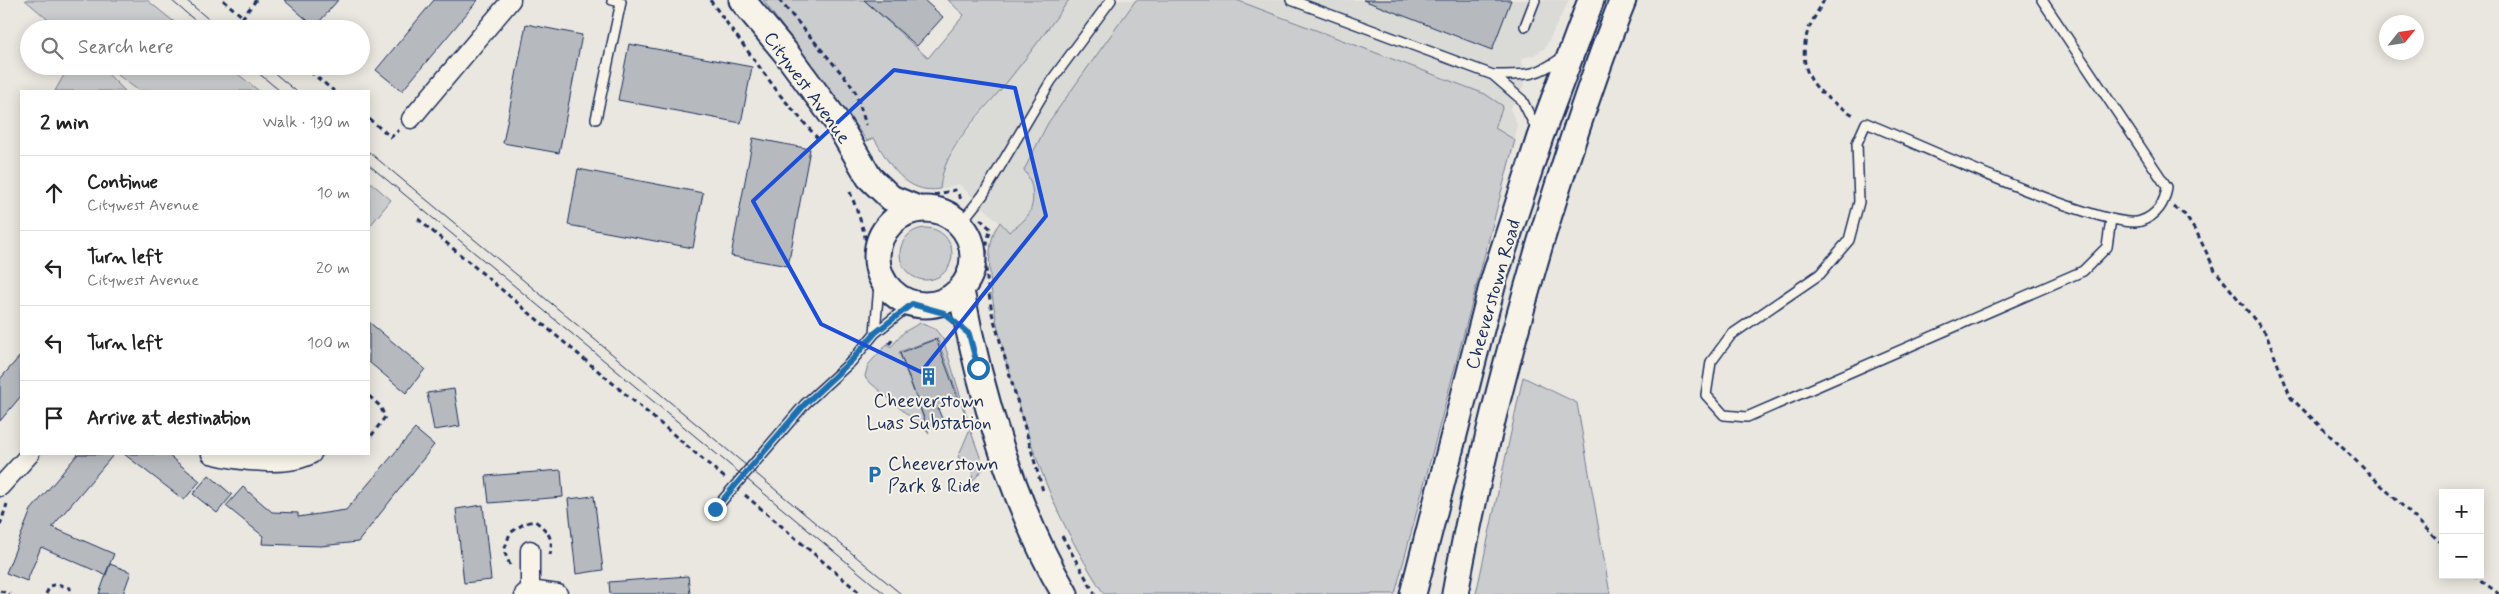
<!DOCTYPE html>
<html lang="en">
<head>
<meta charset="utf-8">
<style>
	:root { --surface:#fff; --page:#f2f2f2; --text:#222; --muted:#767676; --line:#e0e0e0 }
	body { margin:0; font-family:Mynerve,sans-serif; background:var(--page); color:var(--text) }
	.controls { position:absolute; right:15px; bottom:15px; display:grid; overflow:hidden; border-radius:0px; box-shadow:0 2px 12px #0003 }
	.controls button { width:45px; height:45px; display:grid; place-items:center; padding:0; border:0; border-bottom:1px solid var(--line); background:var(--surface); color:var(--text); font:25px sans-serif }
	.compass { position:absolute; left:2379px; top:15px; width:45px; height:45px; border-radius:50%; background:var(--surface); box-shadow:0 2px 12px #0003; rotate:60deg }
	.stop { position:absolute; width:15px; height:15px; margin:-11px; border:4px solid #1f6fb2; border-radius:50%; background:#fff }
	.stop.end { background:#1f6fb2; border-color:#fff; box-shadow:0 1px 5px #0008 }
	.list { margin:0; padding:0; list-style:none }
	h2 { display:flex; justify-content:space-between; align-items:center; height:65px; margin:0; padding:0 20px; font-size:21px }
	h2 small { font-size:16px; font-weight:400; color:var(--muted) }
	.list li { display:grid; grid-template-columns:32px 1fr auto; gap:15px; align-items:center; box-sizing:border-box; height:75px; padding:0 20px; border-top:1px solid var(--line) }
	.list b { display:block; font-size:19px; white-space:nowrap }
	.list p { margin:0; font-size:16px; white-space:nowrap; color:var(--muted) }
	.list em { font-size:16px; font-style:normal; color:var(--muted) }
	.icon { flex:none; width:28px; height:28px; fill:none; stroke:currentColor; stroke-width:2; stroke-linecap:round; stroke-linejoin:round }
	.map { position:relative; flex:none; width:2499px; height:594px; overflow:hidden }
	.search { position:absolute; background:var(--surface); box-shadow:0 2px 12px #0003; left:20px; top:20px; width:350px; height:55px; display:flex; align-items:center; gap:12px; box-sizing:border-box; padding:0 18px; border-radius:28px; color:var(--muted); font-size:19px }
	.panel { position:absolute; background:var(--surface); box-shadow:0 2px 12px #0003; left:20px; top:90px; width:350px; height:365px; border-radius:0px }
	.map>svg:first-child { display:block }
	.built { fill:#dadad6 }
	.green { fill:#cbcccd; stroke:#737e96 }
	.building { fill:#b6babf; stroke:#1b2f5e }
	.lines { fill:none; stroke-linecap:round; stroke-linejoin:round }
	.service-casing { stroke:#1b2f5e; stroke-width:12 }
	.minor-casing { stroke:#1b2f5e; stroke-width:21 }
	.secondary-casing { stroke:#1b2f5e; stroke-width:29 }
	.path { stroke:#1b2f5e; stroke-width:3; stroke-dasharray:5 4; stroke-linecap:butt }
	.service { stroke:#f7f3e8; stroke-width:9 }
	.minor { stroke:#f7f3e8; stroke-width:18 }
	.secondary { stroke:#f7f3e8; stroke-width:25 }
	.tram { stroke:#1b2f5e; stroke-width:1 }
	.route { stroke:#1f6fb2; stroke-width:6 }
	.marked { fill:none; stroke:#1d4ed8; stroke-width:4; stroke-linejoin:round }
	.labels { text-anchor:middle; stroke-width:4; stroke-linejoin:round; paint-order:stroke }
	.street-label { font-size:19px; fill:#1b2f5e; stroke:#f7f3e8 }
	.poi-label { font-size:19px; fill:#1b2f5e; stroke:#f7f3e8 }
</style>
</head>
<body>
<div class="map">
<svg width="2499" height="594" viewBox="0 0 2499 594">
	<rect width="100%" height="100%" fill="#eae7e0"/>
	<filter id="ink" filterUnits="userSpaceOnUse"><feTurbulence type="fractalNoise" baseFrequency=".02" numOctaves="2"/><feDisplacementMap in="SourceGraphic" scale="10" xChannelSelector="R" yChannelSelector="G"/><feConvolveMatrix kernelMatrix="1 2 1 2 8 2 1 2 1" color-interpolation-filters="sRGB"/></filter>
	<g filter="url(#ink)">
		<path class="built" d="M1069 0H1136L1048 123 1024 170 1033 190 1032 206 1026 219 1009 232 959 184 940 189 941 179 946 163 960 140 1010 78Z
			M1236 0H1569L1545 48 1534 55 1522 58 1524 85 1510 109 1517 124 1515 140 1495 128 1485 94Z"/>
		<path class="green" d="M25 0H147L183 29H59Z
			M763 0H864L928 58 964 15 948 0H1069C1050 26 1031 52 1011 77 986 110 943 145 940 189 906 195 889 164 874 138L867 141Z
			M1136 0H1236L1485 94 1503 106 1495 128 1515 140 1395 594H1104C1086 566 1070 538 1056 507 1032 454 975 289 993 236 994 231 997 227 1000 222L1009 232C1014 228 1021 224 1025 219 1037 206 1034 183 1024 170L1048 123Z
			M69 66H100L125 91H55Z
			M106 66H228L259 91H139Z
			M369 181 391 200 369 227Z
			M900 254a26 26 0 1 1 52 0a26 26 0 1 1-52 0Z
			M920 323 935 329 943 339 970 427 937 338 899 352 929 433 866 379 865 376 868 365 887 344 891 347 904 332Z
			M1523 377 1577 403 1610 594H1476Z
			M970 429 984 468 971 483 973 472 958 457Z"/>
		<path class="building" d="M284 0H338L315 27Z
			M434 0H478L402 91 376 70Z
			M864 0H924L943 17 917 46Z
			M1363 0H1511L1492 50Z
			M526 24 582 35 559 153 503 143Z
			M629 44 752 67 741 123 618 100Z
			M753 138 810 149 788 266 731 256Z
			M578 169 703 193 693 248 568 225Z
			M369 322 425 369 406 393 369 362Z
			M936 339 959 401 938 409 944 423 928 429 900 353Z
			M21 355V396L0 421V379Z
			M454 389 460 426 434 430 427 393Z
			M415 429 434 445 358 542 321 546 262 544 263 536 226 506 243 487 272 512 298 513V517L346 510Z
			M78 454H114L52 527 114 554 105 575 41 547 27 581 6 573 31 510Z
			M124 454H167L200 481 184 500Z
			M561 470 563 497 489 503 486 476Z
			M209 475 232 495 217 513 193 494Z
			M594 496 603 570 576 574 568 499Z
			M483 505 491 580 464 583 456 509Z
			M110 564 131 572 123 594H99Z
			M688 576 690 594H610L609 582Z"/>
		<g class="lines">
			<defs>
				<path id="service" d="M1291 0 1493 75 1522 100 1537 130
					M2042 0 2167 187C2165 203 2158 215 2141 221 2108 233 1909 140 1866 123L1857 143 1859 202 1849 240 1820 274 1731 335 1711 362 1706 395 1724 415 1747 417 2083 271 2107 247 2111 219
					M1525 26 1535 0
					M1493 75C1527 75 1535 77 1563 57
					M596 119 621 2 612 0
					M960 224 983 195 1051 81 1111 0
					M875 333 880 273
					M715 509 805 404 852 361 875 333 911 304"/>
				<path id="minor" d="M411 119 511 0
					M211 454C238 461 287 468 312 454
					M0 487 30 454
					M530 550V590
					M524 594 530 590 558 594"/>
				<path id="secondary" d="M742 0 786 53 837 122 869 177 891 198 918 209
					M877 257a48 48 0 1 1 96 0a48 48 0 1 1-96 0Z
					M961 291C979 388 1014 508 1065 594
					M1413 594 1494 279 1540 137 1591 0
					M1455 594C1476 476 1506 360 1540 244 1565 162 1591 80 1623 0"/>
			</defs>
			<use href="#service" class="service-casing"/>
			<use href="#minor" class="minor-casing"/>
			<use href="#secondary" class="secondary-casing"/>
			<path class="path" d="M223 0 243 17
				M256 0 243 17 257 29
				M710 0 780 95 820 141
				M779 0 849 82 856 93 866 125
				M1824 0C1818 12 1808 26 1806 38 1797 81 1824 97 1855 116
				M303 66 334 91
				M369 119 391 137 399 130
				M850 192C858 213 870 242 867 265
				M934 195 955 190 962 200
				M2174 207 2185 215 2198 235 2215 270 2266 334 2291 398 2443 545
				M418 219 725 478
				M980 219 991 229C981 255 988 286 992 313L1043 491
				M889 344 894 338
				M369 396 380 406 385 417 369 439
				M745 495 861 594
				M0 525 7 504
				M1062 536 1095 594
				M510 565 504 551 510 533 525 523 535 521C548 531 554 538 550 555
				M2474 575 2499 594
				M0 591 10 594
				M46 594 50 586 57 584 70 588V594"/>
			<use href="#service" class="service"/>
			<use href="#minor" class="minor"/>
			<use href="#secondary" class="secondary"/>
			<path class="tram" d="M171 0 205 29
				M186 0 220 29
				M250 66 280 91
				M266 66 296 91
				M369 152 901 594
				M369 165 885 594"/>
		</g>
	</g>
	<g class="lines" filter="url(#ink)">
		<path class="route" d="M715 509 805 404 852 360 875 333 912 304 944 313 969 334 978 368"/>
	</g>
	<path class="marked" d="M894 70 1015 88 1046 216 921 372 821 324 753 201Z"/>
	<defs>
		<symbol id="building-bare" viewBox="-9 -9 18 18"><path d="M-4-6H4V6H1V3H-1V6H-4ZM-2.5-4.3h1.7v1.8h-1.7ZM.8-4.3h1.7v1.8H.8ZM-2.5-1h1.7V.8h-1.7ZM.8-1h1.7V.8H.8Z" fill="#1f6fb2" stroke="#f7f3e8" stroke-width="2.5" paint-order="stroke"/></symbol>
		<symbol id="parking-bare" viewBox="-9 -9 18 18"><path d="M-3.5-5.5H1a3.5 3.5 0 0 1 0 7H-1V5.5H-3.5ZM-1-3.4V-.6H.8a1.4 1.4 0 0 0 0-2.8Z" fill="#1f6fb2" stroke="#f7f3e8" stroke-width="2.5" paint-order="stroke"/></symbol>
	</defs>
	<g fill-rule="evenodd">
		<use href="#building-bare" x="916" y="364" width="25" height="25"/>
		<use href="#parking-bare" x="862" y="462" width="25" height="25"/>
	</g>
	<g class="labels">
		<g class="street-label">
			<text transform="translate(808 87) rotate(54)" y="7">Citywest Avenue</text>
			<text transform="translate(1492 294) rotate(-74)" y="7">Cheeverstown Road</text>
		</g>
		<g class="poi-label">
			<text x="929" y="407">Cheeverstown<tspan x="929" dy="22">Luas Substation</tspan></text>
			<text x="888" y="470" text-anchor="start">Cheeverstown<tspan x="888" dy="22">Park &amp; Ride</tspan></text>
		</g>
	</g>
</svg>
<div class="controls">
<button>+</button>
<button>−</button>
</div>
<svg class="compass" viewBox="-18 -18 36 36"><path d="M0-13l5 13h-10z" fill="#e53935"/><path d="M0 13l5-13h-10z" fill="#767676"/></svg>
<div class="stop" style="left:978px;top:368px"></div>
<div class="stop end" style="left:715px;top:509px"></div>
<div class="search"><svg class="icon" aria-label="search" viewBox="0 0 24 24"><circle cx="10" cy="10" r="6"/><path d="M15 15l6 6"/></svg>Search here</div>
<section class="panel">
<h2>2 min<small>Walk · 130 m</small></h2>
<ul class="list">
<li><svg class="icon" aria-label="ahead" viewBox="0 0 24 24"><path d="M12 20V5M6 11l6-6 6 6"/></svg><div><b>Continue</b><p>Citywest Avenue</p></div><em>10 m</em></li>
<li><svg class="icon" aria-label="left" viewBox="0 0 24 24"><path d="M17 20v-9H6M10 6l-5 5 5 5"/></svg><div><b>Turn left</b><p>Citywest Avenue</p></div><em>20 m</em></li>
<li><svg class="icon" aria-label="left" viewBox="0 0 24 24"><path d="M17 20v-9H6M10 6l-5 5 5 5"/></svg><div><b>Turn left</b></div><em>100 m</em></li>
<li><svg class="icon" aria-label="arrive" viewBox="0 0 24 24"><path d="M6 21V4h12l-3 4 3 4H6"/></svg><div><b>Arrive at destination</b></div></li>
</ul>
</section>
</div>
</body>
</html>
